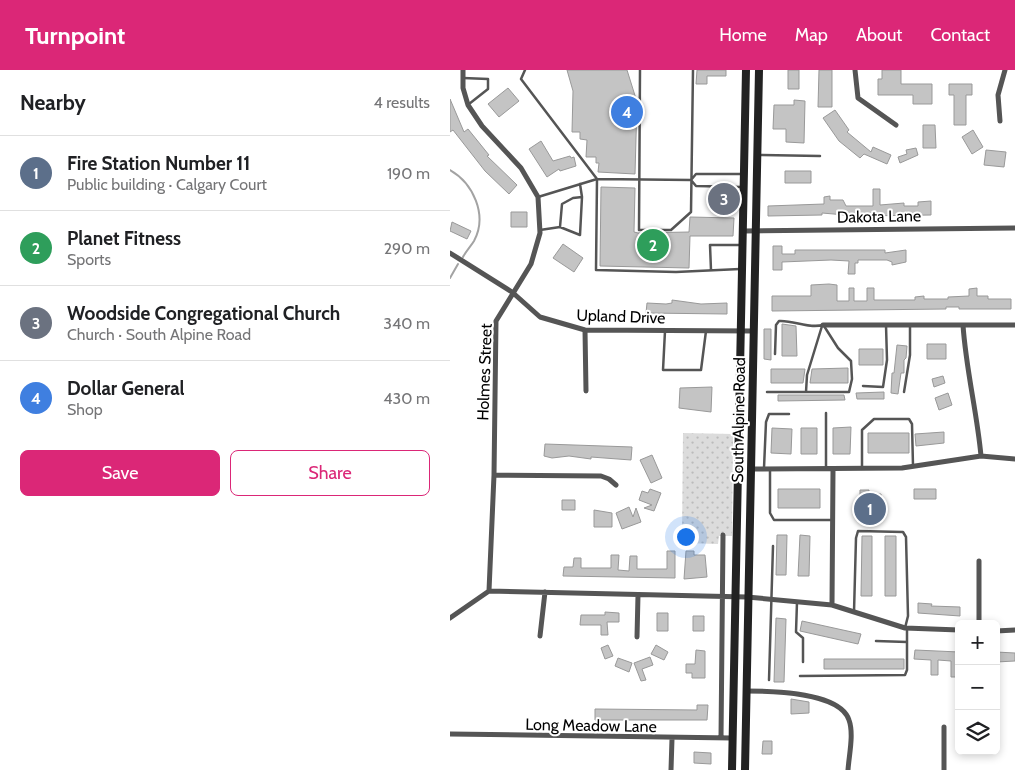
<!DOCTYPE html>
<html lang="en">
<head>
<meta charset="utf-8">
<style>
	:root { --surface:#fff; --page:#f2f2f2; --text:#202124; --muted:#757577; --line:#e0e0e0; --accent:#db2777 }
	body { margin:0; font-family:Cabin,sans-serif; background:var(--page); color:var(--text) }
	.controls { position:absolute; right:15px; bottom:15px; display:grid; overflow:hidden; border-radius:8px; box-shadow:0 2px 8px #0003 }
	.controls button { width:45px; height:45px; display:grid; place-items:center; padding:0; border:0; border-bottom:1px solid var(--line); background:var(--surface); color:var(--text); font:25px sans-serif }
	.you { position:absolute; left:235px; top:466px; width:18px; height:18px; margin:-12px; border:4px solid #fff; border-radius:50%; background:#1a73e8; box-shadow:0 0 0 8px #1a73e833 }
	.badge { display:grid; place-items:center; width:32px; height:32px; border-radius:50%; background:var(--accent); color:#fff; font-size:16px; font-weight:700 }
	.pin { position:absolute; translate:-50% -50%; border:2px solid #fff; box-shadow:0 1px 5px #0006 }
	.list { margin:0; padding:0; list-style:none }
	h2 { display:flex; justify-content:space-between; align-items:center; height:65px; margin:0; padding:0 20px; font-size:21px }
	h2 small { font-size:16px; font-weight:400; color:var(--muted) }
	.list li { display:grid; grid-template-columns:32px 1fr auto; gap:15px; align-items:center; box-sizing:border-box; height:75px; padding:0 20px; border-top:1px solid var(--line) }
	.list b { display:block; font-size:19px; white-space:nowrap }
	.list p { margin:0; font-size:16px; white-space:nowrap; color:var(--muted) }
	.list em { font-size:16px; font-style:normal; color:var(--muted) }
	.actions { display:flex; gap:10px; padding:15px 20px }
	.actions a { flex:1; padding:11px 0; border:1px solid var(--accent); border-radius:8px; text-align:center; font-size:18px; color:var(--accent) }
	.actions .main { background:var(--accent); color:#fff }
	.icon { flex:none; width:28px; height:28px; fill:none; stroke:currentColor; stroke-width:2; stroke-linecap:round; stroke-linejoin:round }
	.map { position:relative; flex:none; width:565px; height:700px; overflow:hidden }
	header { display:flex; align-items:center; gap:30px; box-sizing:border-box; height:70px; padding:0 25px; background:var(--accent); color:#fff }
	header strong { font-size:24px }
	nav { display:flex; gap:28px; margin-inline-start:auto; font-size:18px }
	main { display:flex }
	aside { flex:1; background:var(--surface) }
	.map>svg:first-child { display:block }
	.grass { fill:url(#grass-dots) }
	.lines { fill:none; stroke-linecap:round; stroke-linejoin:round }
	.stream { stroke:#a3a3a3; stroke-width:2 }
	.building { fill:#c4c4c4; stroke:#999 }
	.lane { stroke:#555; stroke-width:2.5 }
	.street { stroke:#555; stroke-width:5 }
	.secondary { stroke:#222; stroke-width:8 }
	.labels { text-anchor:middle; stroke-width:4; stroke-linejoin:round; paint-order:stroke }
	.street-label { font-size:16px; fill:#000; stroke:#fff }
</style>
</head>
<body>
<header>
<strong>Turnpoint</strong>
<nav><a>Home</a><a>Map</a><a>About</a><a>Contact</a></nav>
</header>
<main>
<aside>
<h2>Nearby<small>4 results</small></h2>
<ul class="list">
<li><span class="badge" style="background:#5c6f8a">1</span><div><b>Fire Station Number 11</b><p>Public building · Calgary Court</p></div><em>190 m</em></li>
<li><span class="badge" style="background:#2e9e5b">2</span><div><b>Planet Fitness</b><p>Sports</p></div><em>290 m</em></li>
<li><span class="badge" style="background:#6b7280">3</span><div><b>Woodside Congregational Church</b><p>Church · South Alpine Road</p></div><em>340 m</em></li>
<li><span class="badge" style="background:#3f7fe0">4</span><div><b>Dollar General</b><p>Shop</p></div><em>430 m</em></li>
</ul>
<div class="actions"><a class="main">Save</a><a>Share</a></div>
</aside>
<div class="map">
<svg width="565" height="700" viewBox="0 0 565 700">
	<defs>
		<pattern id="grass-dots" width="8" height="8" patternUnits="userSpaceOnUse" patternTransform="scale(1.25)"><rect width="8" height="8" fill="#dcdcdc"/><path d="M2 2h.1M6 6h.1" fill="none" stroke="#bbb" stroke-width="1.8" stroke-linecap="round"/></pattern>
	</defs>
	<rect width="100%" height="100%" fill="#fff"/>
	<path class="grass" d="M233 363 283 364 282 466H269L268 474 232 473Z"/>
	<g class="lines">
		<path class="stream" d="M0 100C23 113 38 145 24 171 21 176 16 181 13 187
			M0 208 8 194"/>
	</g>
	<path class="building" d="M117 0H177L187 32 185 104 148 102 149 93H146V87H136L137 70 130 69V62H122L123 21Z
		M247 0H276V6H257V14H246Z
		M338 0H349V19H338Z
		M369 0H382V37H368Z
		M432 0H451V14H482V34H463V25H428V9H432Z
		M499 14H522V25H516V55H504V25H499Z
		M58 18 69 31 49 47 38 34Z
		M0 29 14 62 18 59 39 85 37 86 67 115 59 124 35 101 3 60 0 62Z
		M344 30 355 31 354 73 336 72V59H323L324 35H344Z
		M385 40 399 60 397 62 421 82 423 77 441 85 437 94 414 84 410 88 389 71 373 48Z
		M473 55H485L486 78H473Z
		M523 60 533 77 522 84 512 67Z
		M91 71 103 91 120 86 121 88 124 87 126 96 110 101 109 99 97 107 79 79Z
		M466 78 468 85 450 93 448 87 457 84 456 80Z
		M536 80 556 82 554 97 534 95Z
		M335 101H361V113H335Z
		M151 117 185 118 184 162 188 163 239 162 240 147 284 148 283 166H240L239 198 150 196Z
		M423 119H430V135L454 133V136H468V132L481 131V145L407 146 372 143V145L318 146V136L374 134V127L380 126V130H393L396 136H423Z
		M61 142H77V157H61Z
		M2 152 21 161 17 169 0 161Z
		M113 174 133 188 124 202 103 188Z
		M323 176H332V184H345V180H435V183L456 180V192L442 195V192L437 190H408V193H405V204H398L399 191 381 190 332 192V200H323Z
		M379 214 387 215V231H399V218H404V231H417V218H424V230H465V227L474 226V229H498V227L519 226V219L527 218V226H538V229H561V239H509V237H496V239L322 241V226H361V215Z
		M222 230 251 234 277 233V244L196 243 197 233 216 234 222 233Z
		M332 254 346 256 347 286H332Z
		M314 259H321V290L314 289Z
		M477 274H496V289H477Z
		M447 275 457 276 456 288 454 290V303H451L448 324 441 323 442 303H444Z
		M409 279H433V295H409Z
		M398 298V313H360L362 299Z
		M321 299H355L353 313H321Z
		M493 306 495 313 484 317 482 309Z
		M262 317 261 342 229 338 230 318Z
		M434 322V329H407L406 323Z
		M498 323 502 335 489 340 485 328Z
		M328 325H394L395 330 328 331Z
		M401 357 400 384H383V358Z
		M322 358 342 359 341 384 321 383Z
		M351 358H367V384H351Z
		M494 362V373L466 376 465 364Z
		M418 363H459V383H418Z
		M95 374 182 377 181 390 141 387V389L119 386 102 388 94 386Z
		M202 385 212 408 201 413 190 390Z
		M200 419 211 423 204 441 194 438 202 435 189 430 192 421 198 423Z
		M328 419H370V438H328Z
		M464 419H486V429H464Z
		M410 420H419V424H431V447H410Z
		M112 430H125V440H112Z
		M179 437 183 447 186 438 191 452 172 459 166 443Z
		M144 440 162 443V457H144Z
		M327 465H337L336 505H326Z
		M350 465 360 466 359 506H348Z
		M412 466H422V526H411Z
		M435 466H446V526H435Z
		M217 481H225V508L113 506 114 497H123L124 488H131V498H161V485H169L168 500 179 501 180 486H187V499H217Z
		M236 481H244V485H255L257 507 234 509Z
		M468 533 482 534 481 536 510 537V546L468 543Z
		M155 542 169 543V552H157L158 565H151V555H130L131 545H155Z
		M207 543H218V561H207Z
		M243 546H254V561H243Z
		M326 548 336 549 334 612H324Z
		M352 551 411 564 408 574 350 561Z
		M158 575 163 586 155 589 151 578Z
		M206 575 218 582 214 590 201 584Z
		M246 580 255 581V608H242V603H236V594H245Z
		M465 580 509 582 508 607H501V591L488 590V605H481V590L464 589Z
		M546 582 565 583V591L546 592Z
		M200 587 203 595 192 599 196 610 191 611 184 593Z
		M168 588 182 593 179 602 165 596Z
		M374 589H454V599H374Z
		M341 629 359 632V643L341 644Z
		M247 635H258L257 650H145V639L247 640Z
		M313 671H322V684H312Z
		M244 682 261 683V694L244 693Z"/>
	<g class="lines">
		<path class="lane" d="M75 0 71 9 147 109 146 200 226 202 290 199
			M190 0 189 160H221L241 142 243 0
			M13 8 38 9V19L19 34
			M309 85 370 86
			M292 117 246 116 241 110 246 104H292
			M88 127 147 109 241 110
			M110 157 112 134 123 128 132 127
			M90 160 110 157 130 165 132 127 130 114
			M261 200 260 175H291
			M215 261 213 300H251L256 261
			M325 284 326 255 329 251C344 250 358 259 373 255
			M413 316 433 317 437 290 436 255
			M317 322H356L357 305 372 256
			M356 322H399L402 309 401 291 388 278 374 256
			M454 322 460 285V255
			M376 343V398
			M314 398 316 352 319 344H339
			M412 398V360L424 349H459L462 354 463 396
			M320 399V443L324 450H383
			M347 532 346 562 353 568V592
			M404 542 406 468 408 461 453 462 456 467 458 546 455 558
			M426 571 457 572
			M350 606 455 605 457 600V559
			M319 610 323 476"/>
		<path class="street" d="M13 0V18L18 35 32 56 71 98 88 127 90 163 81 194 46 251 44 405 39 521
			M405 0 408 28 446 55
			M550 51 548 25 555 0
			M293 161 565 158
			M0 183 62 222 90 247 135 260 304 261
			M373 255H565
			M513 255C516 300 527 342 531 386
			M135 260 136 321
			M301 399 452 398 531 386 565 389
			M44 405 151 406 159 409 166 415
			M382 535 383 400
			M0 548 39 521 297 527 382 535 455 558 509 560
			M529 554V491
			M546 561 565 560
			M90 566 95 522
			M187 567 188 525
			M296 621C320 621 390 622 399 650 404 664 399 685 398 700
			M0 664 282 668
			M271 668 273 465
			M221 700 222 669
			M494 700V657"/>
		<path class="secondary" d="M282 700 296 0
			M295 700 309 0"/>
	</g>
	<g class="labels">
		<g class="street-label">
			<text transform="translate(429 146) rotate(-1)" y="6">Dakota Lane</text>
			<text transform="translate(171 246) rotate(2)" y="6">Upland Drive</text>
			<text transform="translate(34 302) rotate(-88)" y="6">Holmes Street</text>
			<text transform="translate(288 350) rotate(-89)" y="6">South Alpine Road</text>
			<text transform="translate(141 655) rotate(1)" y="6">Long Meadow Lane</text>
		</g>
	</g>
</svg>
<div class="controls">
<button>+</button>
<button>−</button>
<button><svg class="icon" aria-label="layers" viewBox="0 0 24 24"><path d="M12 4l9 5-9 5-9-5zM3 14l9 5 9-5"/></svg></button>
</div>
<div class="you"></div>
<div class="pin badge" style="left:420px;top:439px;background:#5c6f8a">1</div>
<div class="pin badge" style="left:203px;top:175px;background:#2e9e5b">2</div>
<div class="pin badge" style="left:274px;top:129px;background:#6b7280">3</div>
<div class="pin badge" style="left:177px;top:42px;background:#3f7fe0">4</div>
</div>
</main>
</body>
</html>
